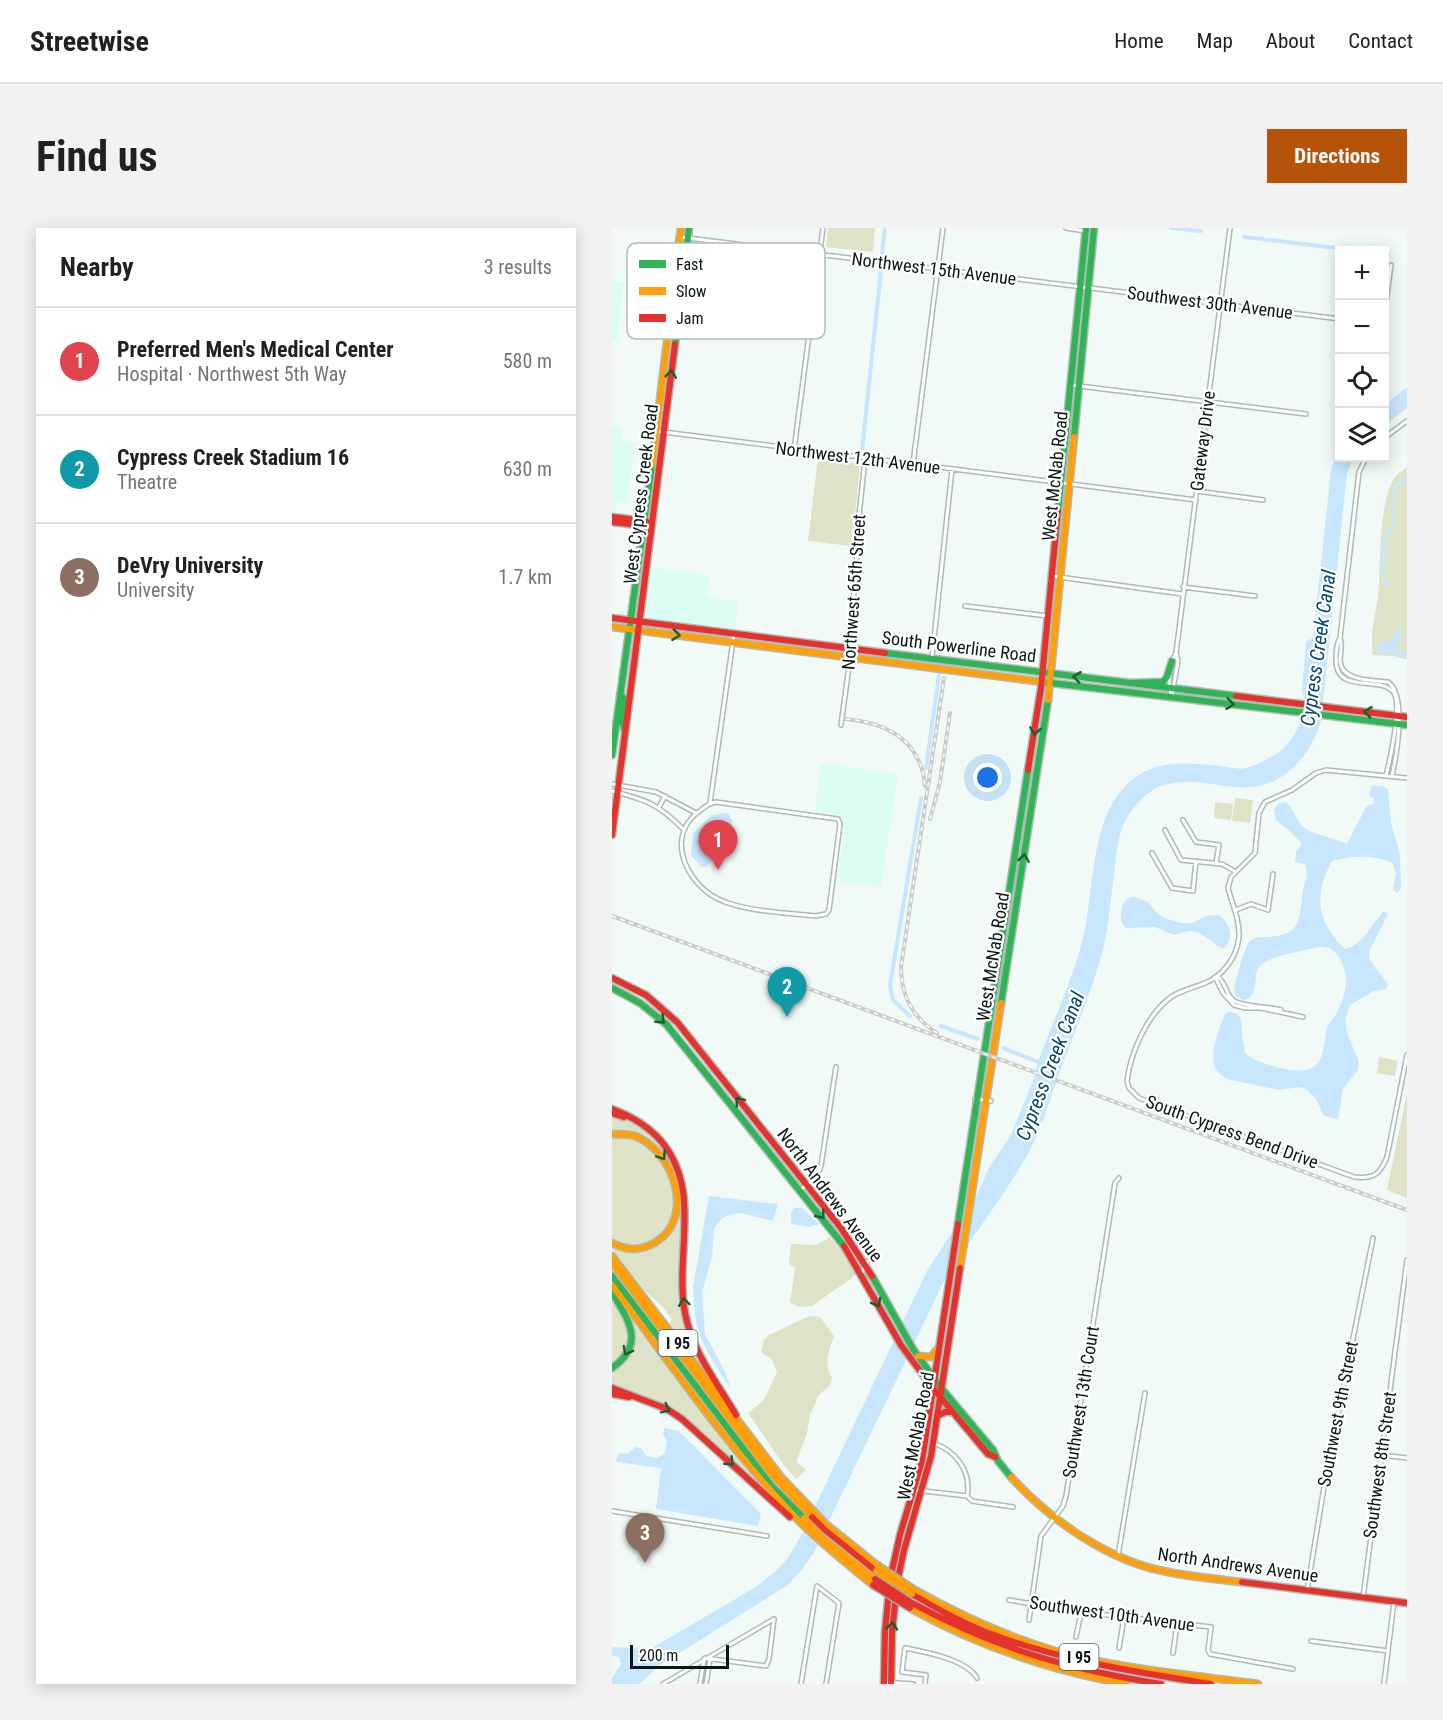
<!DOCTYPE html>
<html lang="en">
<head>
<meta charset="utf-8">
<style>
	:root { --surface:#fff; --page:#f2f2f2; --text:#202124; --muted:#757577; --line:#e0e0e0; --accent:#b45309 }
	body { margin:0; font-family:"Roboto Condensed",sans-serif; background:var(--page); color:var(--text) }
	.controls { position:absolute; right:18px; top:18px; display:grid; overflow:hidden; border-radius:0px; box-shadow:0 3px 15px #0003 }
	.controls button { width:54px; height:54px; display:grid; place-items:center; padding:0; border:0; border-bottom:2px solid var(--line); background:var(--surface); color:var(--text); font:30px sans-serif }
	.scale { position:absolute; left:18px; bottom:15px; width:99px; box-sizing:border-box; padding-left:6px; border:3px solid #081814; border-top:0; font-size:16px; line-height:21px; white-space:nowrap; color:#081814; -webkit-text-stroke:4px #fff; paint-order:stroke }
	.you { position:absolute; left:376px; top:550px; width:21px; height:21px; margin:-15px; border:4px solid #fff; border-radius:50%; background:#1a73e8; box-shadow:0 0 0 9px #1a73e833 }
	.badge { display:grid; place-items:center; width:39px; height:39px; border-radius:50%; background:var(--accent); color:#fff; font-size:20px; font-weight:700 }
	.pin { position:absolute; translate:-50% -50px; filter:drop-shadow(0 2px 3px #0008) }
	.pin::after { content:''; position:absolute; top:32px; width:21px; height:18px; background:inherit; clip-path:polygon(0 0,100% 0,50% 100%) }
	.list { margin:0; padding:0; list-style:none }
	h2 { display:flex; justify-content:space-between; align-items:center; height:78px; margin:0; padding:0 24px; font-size:26px }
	h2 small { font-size:20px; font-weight:400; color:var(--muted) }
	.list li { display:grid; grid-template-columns:39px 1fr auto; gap:18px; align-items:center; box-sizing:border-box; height:108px; padding:0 24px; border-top:2px solid var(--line) }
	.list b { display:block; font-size:22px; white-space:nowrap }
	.list p { margin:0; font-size:20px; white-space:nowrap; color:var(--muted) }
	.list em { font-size:20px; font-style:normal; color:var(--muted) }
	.icon { flex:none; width:33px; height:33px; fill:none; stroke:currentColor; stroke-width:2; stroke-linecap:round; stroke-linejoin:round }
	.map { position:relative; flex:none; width:795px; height:1456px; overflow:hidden; border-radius:0px }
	header { display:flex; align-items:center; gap:36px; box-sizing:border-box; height:84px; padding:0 30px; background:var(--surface); border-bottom:2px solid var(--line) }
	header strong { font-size:28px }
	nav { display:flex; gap:33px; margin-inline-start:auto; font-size:21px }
	.intro { display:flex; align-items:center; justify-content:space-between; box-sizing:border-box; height:144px; padding:0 36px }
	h1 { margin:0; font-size:42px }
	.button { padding:15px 27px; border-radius:0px; background:var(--accent); color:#fff; font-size:21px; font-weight:700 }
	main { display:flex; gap:36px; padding:0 36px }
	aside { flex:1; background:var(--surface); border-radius:0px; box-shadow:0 3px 15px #0003 }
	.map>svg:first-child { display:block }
	.built { fill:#dbfdf3 }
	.green { fill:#dee2c6 }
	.water { fill:#c8e7fc }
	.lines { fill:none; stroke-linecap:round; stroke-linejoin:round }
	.canal { stroke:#c8e7fc; stroke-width:4 }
	.street-casing { stroke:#aebab6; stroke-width:6 }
	.fast-casing { stroke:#aebab6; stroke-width:9 }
	.slow-casing { stroke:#aebab6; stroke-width:9 }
	.jam-casing { stroke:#aebab6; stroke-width:9 }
	.street { stroke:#fdfefe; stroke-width:3 }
	.fast { stroke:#30b455; stroke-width:6 }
	.slow { stroke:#ff9f0a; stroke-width:6 }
	.jam { stroke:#e5322d; stroke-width:6 }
	.rail-casing { stroke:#cacdcc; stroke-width:4 }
	.rail { stroke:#fff; stroke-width:1.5; stroke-dasharray:4.5; stroke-linecap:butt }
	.slow-bridge-casing { stroke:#9aacad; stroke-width:9; stroke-linecap:butt }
	.jam-bridge-casing { stroke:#9aacad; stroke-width:9; stroke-linecap:butt }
	.slow-bridge { stroke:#ff9f0a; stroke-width:6 }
	.jam-bridge { stroke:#e5322d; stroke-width:6 }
	.oneway { stroke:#1a5e31 }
	.labels { text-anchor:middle; stroke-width:4.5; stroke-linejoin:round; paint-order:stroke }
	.shield { fill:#fff; stroke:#525d5a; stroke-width:1.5 }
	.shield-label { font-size:16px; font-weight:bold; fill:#081814 }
	.street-label { font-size:18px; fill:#081814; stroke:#fff }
	.water-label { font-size:20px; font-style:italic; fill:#06466a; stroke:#fff }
	.key { fill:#fff; stroke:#b5bab8; stroke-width:1.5 }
	.key-label { font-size:16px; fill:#081814 }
</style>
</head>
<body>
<header>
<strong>Streetwise</strong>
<nav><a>Home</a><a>Map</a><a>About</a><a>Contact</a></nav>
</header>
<div class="intro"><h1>Find us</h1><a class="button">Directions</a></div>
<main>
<aside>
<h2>Nearby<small>3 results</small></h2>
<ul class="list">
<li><span class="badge" style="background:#e0444e">1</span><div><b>Preferred Men's Medical Center</b><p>Hospital · Northwest 5th Way</p></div><em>580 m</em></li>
<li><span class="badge" style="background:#0f9aa8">2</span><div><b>Cypress Creek Stadium 16</b><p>Theatre</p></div><em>630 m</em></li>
<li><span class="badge" style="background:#8d6e63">3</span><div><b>DeVry University</b><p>University</p></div><em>1.7 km</em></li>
</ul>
</aside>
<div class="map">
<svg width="795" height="1456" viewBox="0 0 795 1456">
	<rect width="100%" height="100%" fill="#f1faf7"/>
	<path class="built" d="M0 53 12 54 5 110 7 113H0Z
		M0 198 10 200 9 213 23 214 15 275 5 274 4 282H0Z
		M38 339 98 348 95 369 127 374 123 400 32 389Z
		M209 535 286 547 269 659 225 654 233 601 231 592 227 587 203 583Z"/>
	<path class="green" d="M216 0H263L261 24 214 19Z
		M206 230 248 236 240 318 196 313Z
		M795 239V432L782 428 761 427C757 406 764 387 766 367 769 338 766 271 784 248 787 245 792 242 795 239Z
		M623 570 641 572 638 595 620 593Z
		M603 574 621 576 619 592 602 590Z
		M767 829 786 833 783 848 765 845Z
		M795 865V970L775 962Z
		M0 888 25 896 39 905 58 927 67 946 71 976 67 1051 69 1074 75 1103 86 1131 57 1095 60 1092 52 1080 31 1061 0 1020V1017C11 1019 27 1023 37 1021 69 1012 67 979 61 954 59 947 58 938 55 931 45 911 21 900 0 904Z
		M5 907C13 908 25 908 32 913 63 935 78 993 39 1014 26 1021 13 1019 0 1012V908Z
		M218 1009 239 1033 244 1047 200 1078 187 1079 178 1074 183 1040 177 1036 179 1016 204 1017Z
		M0 1070C17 1095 29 1117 0 1138Z
		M197 1088 208 1089 222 1108C217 1123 211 1135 220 1150L218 1157 206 1168 198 1187 195 1205 184 1234 194 1242 184 1251 171 1236 136 1185 152 1172 165 1144 160 1132 149 1124 152 1112 157 1107Z
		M20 1093 142 1252 141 1253C116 1229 91 1199 61 1182 42 1170 21 1164 0 1158V1141C16 1132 24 1112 20 1093Z"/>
	<path class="water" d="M795 159V180L773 197V177Z
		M727 220 728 230H741L735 245 709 493C697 532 668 563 624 559 600 557 576 550 552 557 538 561 526 573 518 585 505 603 505 624 502 646 498 677 496 709 486 739 475 775 460 811 447 846 438 871 431 898 418 922 393 967 361 1007 333 1051L202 1324 189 1343 176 1357 45 1439 28 1456H0V1450L9 1436 7 1429 0 1428V1419L38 1421 144 1359 165 1342 175 1331 189 1308 315 1043 339 1006 366 964 378 938 399 907 422 850 426 834C440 796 458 757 469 718 484 667 475 588 520 552 546 531 577 535 607 538 616 539 627 542 635 540 643 538 664 527 671 521 684 508 698 482 690 464L694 414 701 410 719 242Z
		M795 249V253L786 258 784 261 780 277 785 291 772 321 774 335 772 348 778 358 775 359 771 354 770 348 769 318 781 293 778 277 782 256Z
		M791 399 785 422 795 426V430L777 425H768L765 420 767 417 779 412 788 400Z
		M759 558H770L776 561 779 595 788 627 789 660 785 665 781 662 784 645 780 635C763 626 738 628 720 633 701 667 705 694 733 721 753 716 758 697 772 683L776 686 757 724V731L776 756 774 761 762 763 738 777 733 791 735 805 747 834 746 842 731 861 726 891 712 888 704 871 695 862 688 859 667 862 615 851C596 841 601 824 605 807 608 799 609 792 615 784 629 783 630 792 630 804 630 811 632 818 633 825 645 836 689 849 702 839 713 831 712 811 715 800 717 795 720 792 723 788 733 770 739 750 728 731 722 722 717 718 706 719 692 723 654 728 647 739 641 749 646 759 638 770L631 772 623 767 622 761C624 751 632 720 638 713 643 708 649 709 655 709 691 708 687 689 691 662 693 652 698 646 692 636L683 634 684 624 690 616 679 604 664 592 662 581 667 575 674 574C682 582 684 591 690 598 696 605 725 611 735 616L754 579 762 575V570L757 568Z
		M114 585 117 586 120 592V612L94 639H89L79 627 81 605 100 587Z
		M522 669 536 674 545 685 555 691 569 695H581L594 688 607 687C619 696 622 710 612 721L605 718 600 713 585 704 577 703 562 707 543 699 514 700 509 693C509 682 509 670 522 669Z
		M97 968 166 976 161 993 128 985 117 987 109 991 102 1001 100 1029 90 1064 93 1106 113 1144 119 1161C106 1141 91 1121 85 1097 82 1085 82 1072 81 1059Z
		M182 980H190L207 996 198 999 179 996V984Z
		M52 1200 67 1203 149 1286 146 1298 44 1281 49 1240 5 1234 4 1232 7 1225 16 1226 23 1219 29 1220 34 1228 45 1230 53 1225 55 1213 51 1206Z"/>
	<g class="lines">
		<path class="canal" d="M559 0 589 3
			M632 9 741 22
			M270 26 273 0
			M772 26 776 27
			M250 223 269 42
			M314 540 327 447
			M298 788 281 772 278 758 309 570
			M329 798 366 811
			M391 820 426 834"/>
		<defs>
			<path id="street" d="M454 0 474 3
				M68 9 728 91
				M772 88 779 37
				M459 157 694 186
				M44 203 584 272
				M772 210 795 193
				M182 222 211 0
				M754 230 747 244 728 410C724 416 724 425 724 432 724 468 769 446 782 465 790 478 778 532 774 548
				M301 236 331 0
				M585 263 651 272
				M440 348 570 366
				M571 359 643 368
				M353 378 436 388
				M728 410C731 417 728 425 728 433 730 454 761 452 776 454 795 467 785 525 780 548
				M320 430 340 241
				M560 467 566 433 564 425
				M560 468C555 456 557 437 564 425L618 0
				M229 497 238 431 235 416 245 342 244 316 253 231
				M795 550 714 542 704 545 680 562 653 574 647 585 643 625 619 649 616 660C620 676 628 692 627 709 625 729 611 748 593 755 581 760 570 762 559 769 535 787 519 823 515 853L517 860 527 870 742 949C761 951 768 947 775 929L795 827
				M0 556 44 564 84 585
				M0 563C34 572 47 576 72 602
				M104 574 226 591 228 596 217 682 214 686 203 688C172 684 125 684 99 667 70 647 55 605 89 582 94 578 97 575 104 574Z
				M98 575 122 406
				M47 579 53 568
				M571 592 584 614 607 617 604 635
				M553 602 569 632 610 636 624 644
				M540 625 560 660 581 663 584 633
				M624 682 639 676 656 682 661 646
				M605 748C615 756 613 765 621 772 627 778 658 779 669 782
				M603 749 611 765 622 777 633 780H649L691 789
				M363 871 379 873
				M188 962 203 951 209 938 224 839
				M249 1046 256 1033
				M321 1215C343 1222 360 1243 355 1268
				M770 1227 795 1230
				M303 1262 355 1268 360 1273 401 1279
				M0 1283 155 1308
				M506 1328 533 1165
				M695 1363 715 1241 761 1010
				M751 1370 795 1032
				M397 1372 469 1384 599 1399 596 1422 598 1426 681 1441
				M417 1392 429 1308 451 1278 454 1268 503 955 507 950
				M464 1409 469 1385
				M699 1413 776 1423
				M507 1420 512 1389
				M561 1425 565 1396
				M93 1430 154 1438 157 1431 162 1391
				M272 1454 301 1456
				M772 1455 782 1374
				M51 1456 162 1391
				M88 1456 92 1431
				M94 1456 98 1431
				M189 1456 205 1358 227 1375 214 1456
				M313 1456 314 1447 290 1444 293 1420C313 1424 354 1431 365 1450"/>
			<path id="fast" d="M63 116 77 0
				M462 209 482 0
				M446 283 474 0
				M273 425 624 468
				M431 454 795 497
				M517 455 551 454 555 449 560 433
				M8 466 13 472 10 494 13 503
				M0 527 40 237
				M0 760 28 775 54 796 232 1018
				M389 775 436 472
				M346 996 416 542
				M0 1048 159 1257 192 1290
				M260 1048 301 1121 329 1160 381 1222 386 1233 399 1249
				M0 1065C18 1093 33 1117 0 1140"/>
			<path id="slow" d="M40 237 69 0
				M0 399 431 454
				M436 472 462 209
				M0 906C7 906 16 906 23 908 62 923 84 989 44 1014 29 1023 16 1023 0 1015
				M0 1028 169 1249 215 1297 265 1337
				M0 1035 161 1248 200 1289
				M348 1040 389 775
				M0 1057C59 1137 116 1219 185 1291 209 1315 235 1336 261 1357
				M306 1128 319 1129 327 1119
				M399 1249C438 1292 498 1334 556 1344 580 1349 605 1351 630 1354
				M192 1290 210 1309 263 1351
				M301 1361C354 1391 410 1416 470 1430 528 1443 587 1448 646 1456
				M298 1380C366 1418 437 1442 514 1456"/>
			<path id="jam" d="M0 289 33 293 40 296
				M0 294 34 298
				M0 390 273 425
				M624 468 795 489
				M416 542 429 460 446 283
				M0 607 63 116
				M0 750 34 767 65 794 229 1000 260 1048
				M0 881C19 888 36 898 49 913 91 963 62 1027 73 1085 80 1123 105 1155 124 1187
				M0 885 12 889
				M232 1018 289 1117 320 1159 376 1226 383 1229
				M0 1160 55 1181 70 1191 178 1289
				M0 1166 17 1169
				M325 1188 333 1184H340
				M200 1289 213 1302 264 1343
				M630 1354 795 1375
				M300 1366C324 1380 348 1394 374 1404 446 1432 523 1444 599 1456
				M298 1374C383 1420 454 1441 549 1456
				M272 1456 273 1404 278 1352 288 1307 310 1233 346 996
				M279 1456 280 1405 285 1355 292 1322 319 1228 348 1040"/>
		</defs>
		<use href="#street" class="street-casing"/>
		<use href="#fast" class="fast-casing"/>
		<use href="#slow" class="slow-casing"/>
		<use href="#jam" class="jam-casing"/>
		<use href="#street" class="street"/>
		<use href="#fast" class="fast"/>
		<use href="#slow" class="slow"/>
		<use href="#jam" class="jam"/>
		<defs>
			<path id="rail" d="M234 491C275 495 309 512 313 558
				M318 591 328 554 338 485
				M0 688 795 982
				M325 805C301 790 289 767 289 739L332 450"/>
		</defs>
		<use href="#rail" class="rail-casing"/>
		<use href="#rail" class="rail"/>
		<defs>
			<path id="slow-bridge" d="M265 1337 301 1361
				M264 1343 300 1366"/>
			<path id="jam-bridge" d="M263 1351 298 1374
				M261 1357 298 1380"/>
		</defs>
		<use href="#slow-bridge" class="slow-bridge-casing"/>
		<use href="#jam-bridge" class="jam-bridge-casing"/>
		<use href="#slow-bridge" class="slow-bridge"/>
		<use href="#jam-bridge" class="jam-bridge"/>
	</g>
	<defs><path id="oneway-chevron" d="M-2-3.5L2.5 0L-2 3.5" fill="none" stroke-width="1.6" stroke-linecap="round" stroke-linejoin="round" transform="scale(1.5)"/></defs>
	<g class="oneway">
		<use href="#oneway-chevron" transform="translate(59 146) rotate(-83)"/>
		<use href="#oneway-chevron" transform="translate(64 407) rotate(7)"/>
		<use href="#oneway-chevron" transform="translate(465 449) rotate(-173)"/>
		<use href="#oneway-chevron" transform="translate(618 476) rotate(7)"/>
		<use href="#oneway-chevron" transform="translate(756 484) rotate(-173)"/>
		<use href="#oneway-chevron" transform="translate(423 503) rotate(99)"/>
		<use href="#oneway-chevron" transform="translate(412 630) rotate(-81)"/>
		<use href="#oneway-chevron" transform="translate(49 792) rotate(44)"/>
		<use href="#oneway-chevron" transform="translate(127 873) rotate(-129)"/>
		<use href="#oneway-chevron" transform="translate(50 928) rotate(56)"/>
		<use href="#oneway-chevron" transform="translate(209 987) rotate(51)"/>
		<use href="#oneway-chevron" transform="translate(72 1074) rotate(-98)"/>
		<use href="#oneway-chevron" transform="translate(265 1075) rotate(62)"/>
		<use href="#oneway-chevron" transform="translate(15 1123) rotate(118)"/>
		<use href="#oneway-chevron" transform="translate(54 1181) rotate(26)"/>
		<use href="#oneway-chevron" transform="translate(118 1234) rotate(44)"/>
		<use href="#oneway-chevron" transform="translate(280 1398) rotate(-85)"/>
	</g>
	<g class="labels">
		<g class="shield">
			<rect x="46.5" y="1102" width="39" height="26" rx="4.5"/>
			<rect x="447.5" y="1416" width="39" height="26" rx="4.5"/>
		</g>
		<g class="shield-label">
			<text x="66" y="1121">I 95</text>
			<text x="467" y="1435">I 95</text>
		</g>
		<g class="street-label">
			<text transform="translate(322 41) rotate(7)" y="6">Northwest 15th Avenue</text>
			<text transform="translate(598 75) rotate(7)" y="6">Southwest 30th Avenue</text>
			<text transform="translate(591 213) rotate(-83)" y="6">Gateway Drive</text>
			<text transform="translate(246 230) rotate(7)" y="6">Northwest 12th Avenue</text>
			<text transform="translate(443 248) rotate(-84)" y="6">West McNab Road</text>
			<text transform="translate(29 266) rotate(-83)" y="6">West Cypress Creek Road</text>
			<text transform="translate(242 364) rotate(-86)" y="6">Northwest 65th Street</text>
			<text transform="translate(347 419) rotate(7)" y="6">South Powerline Road</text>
			<text transform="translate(381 729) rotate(-81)" y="6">West McNab Road</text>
			<text transform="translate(620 904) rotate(20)" y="6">South Cypress Bend Drive</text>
			<text transform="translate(218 967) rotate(53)" y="6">North Andrews Avenue</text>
			<text transform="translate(469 1174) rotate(-81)" y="6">Southwest 13th Court</text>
			<text transform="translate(726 1186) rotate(-79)" y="6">Southwest 9th Street</text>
			<text transform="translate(304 1208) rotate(-79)" y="6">West McNab Road</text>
			<text transform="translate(768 1237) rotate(-82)" y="6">Southwest 8th Street</text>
			<text transform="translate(626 1337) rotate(8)" y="6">North Andrews Avenue</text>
			<text transform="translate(500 1386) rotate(8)" y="6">Southwest 10th Avenue</text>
		</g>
		<g class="water-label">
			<text transform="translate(706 420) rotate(-82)" y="7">Cypress Creek Canal</text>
			<text transform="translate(438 838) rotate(-69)" y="7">Cypress Creek Canal</text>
		</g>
	</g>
	<rect x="15" y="15" width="198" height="96" rx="9" class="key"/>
	<rect x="27" y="32" width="27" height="8" fill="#30b455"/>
	<rect x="27" y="59" width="27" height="8" fill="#ff9f0a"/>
	<rect x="27" y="86" width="27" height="8" fill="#e5322d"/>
	<g class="key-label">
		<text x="64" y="42">Fast</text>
		<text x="64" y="69">Slow</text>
		<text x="64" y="96">Jam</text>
	</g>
</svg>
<div class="controls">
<button>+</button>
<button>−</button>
<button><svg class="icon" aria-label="locate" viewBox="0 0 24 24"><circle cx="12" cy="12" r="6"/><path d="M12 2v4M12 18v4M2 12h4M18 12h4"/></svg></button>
<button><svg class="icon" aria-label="layers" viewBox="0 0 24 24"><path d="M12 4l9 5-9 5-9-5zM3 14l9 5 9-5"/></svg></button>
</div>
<div class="scale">200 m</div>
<div class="you"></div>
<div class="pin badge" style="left:106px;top:642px;background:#e0444e">1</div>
<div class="pin badge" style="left:175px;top:789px;background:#0f9aa8">2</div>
<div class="pin badge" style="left:33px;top:1335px;background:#8d6e63">3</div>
</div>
</main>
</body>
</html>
